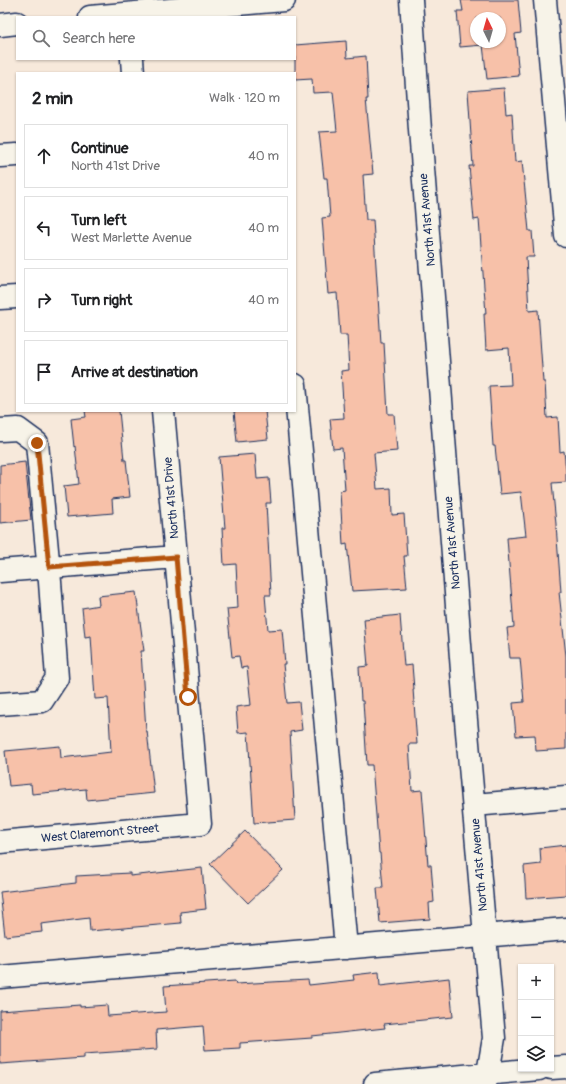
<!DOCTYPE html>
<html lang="en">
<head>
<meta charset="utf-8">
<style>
	:root { --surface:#fff; --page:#f2f2f2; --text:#202124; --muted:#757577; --line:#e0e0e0 }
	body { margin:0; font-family:Pangolin,sans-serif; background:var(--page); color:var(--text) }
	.controls { position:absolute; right:12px; bottom:12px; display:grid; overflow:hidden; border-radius:0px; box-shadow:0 1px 3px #0004 }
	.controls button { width:36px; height:36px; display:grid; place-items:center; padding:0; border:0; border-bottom:1px solid var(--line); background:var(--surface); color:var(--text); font:20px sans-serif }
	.compass { position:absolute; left:470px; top:12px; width:36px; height:36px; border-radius:50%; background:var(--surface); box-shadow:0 1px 3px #0004; rotate:355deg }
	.stop { position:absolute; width:12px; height:12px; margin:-9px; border:3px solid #b45309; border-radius:50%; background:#fff }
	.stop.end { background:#b45309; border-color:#fff; box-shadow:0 1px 4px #0008 }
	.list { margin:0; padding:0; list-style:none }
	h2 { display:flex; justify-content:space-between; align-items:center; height:52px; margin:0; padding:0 16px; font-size:17px }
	h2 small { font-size:13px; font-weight:400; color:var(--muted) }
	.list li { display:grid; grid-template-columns:26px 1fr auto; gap:12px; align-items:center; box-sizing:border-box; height:64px; margin:0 8px 8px; padding:0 8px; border:1px solid var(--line); border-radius:0px }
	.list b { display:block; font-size:15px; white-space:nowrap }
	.list p { margin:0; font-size:13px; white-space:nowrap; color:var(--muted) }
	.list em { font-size:13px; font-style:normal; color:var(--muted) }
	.icon { flex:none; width:22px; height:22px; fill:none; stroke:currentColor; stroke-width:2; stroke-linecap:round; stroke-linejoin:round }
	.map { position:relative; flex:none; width:566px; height:1084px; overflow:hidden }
	.search { position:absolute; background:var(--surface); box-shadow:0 1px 3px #0004; left:16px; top:16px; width:280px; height:44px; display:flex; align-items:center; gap:10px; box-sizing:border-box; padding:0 14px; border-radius:0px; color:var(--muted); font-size:15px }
	.panel { position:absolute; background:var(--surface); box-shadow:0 1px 3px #0004; left:16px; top:72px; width:280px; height:340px; border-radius:0px }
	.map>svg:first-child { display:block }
	.building { fill:#f7c1a9; stroke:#1b2f5e; fill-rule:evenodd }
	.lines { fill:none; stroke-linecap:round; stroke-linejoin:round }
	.minor-casing { stroke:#1b2f5e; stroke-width:25 }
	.minor { stroke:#f7f3e8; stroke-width:22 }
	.route { stroke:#b45309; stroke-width:5 }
	.labels { text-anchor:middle; stroke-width:3; stroke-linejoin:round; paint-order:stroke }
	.street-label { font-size:12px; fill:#1b2f5e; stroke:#f7f3e8 }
</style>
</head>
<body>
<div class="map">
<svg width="566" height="1084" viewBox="0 0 566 1084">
	<rect width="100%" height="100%" fill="#f7e9db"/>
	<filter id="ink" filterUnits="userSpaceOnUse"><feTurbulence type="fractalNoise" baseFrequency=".025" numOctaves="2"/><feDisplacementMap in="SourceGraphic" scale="8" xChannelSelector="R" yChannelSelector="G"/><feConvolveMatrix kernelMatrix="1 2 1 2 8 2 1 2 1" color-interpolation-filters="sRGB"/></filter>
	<g filter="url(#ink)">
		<path class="building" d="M461 0H518L521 33 515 34 519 76 487 79 483 45 460 47 457 11H463ZM476 18H500V42H476Z
			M346 41 347 58 366 56 368 99H366L373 174 363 175 366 220H373L381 343H384L388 414H394L397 451 374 453 377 489 391 488 392 515 404 514 407 556H404L407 588 352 591 347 544 343 545 340 491 345 490 342 448 333 449 330 419 344 418 341 371 349 370 347 335H340L337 293 328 294 322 218 330 217 327 178H324L319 132 337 131 333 92 313 93 312 79 295 80V45Z
			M504 88 506 114 512 113 515 162 522 161 529 231H532L534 257H526L529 311 538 310 543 382H545L547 418 558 417 560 452 564 451 566 471V482L552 483 556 524V525L561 592H559L566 656V749L536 751 535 735 516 736 513 703 524 702 520 658H510L507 628 514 627 507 538 526 536 521 492 500 494 495 446H493L489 386 511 385 509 348 486 350 484 314H486L479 219 474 220 469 166H473L468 91Z
			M85 411H119L124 460H126L130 497 112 499 113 513 67 517 64 486 79 484 75 446 74 447 71 419 86 417Z
			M234 411H265L268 439 237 442Z
			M255 454 257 479 269 478 271 503H266L271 595H265L268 630 282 629 285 664H283L287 703 299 702 302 730 290 732 295 820 254 823 248 732 238 733 236 707 251 705 247 667 241 668 239 656 232 657 227 609 238 608 236 564 224 565 222 528H225L219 457Z
			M25 462 31 520 0 523V465Z
			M136 592 144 651H141L146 731H147L154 793 87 800 86 789 32 794 31 784 9 786 5 751 60 746 61 758 111 752 108 698 95 699 91 636 85 637 82 608 99 605 98 596Z
			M400 615 404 666 412 665 414 689H413L417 744H409L412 791 422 790 428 865H431L434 902 429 903 430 919 380 923 377 888H383L380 853H379L372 765H367L363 701H361L359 667 368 666 364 619Z
			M245 831 283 870 248 903 210 864Z
			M566 845V895L526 898 524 866 541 864 540 848Z
			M202 868 206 909 180 912 181 923 90 931 89 918 41 924 42 932 5 936 0 892 76 883V876L130 873V876Z
			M379 972 380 986 449 978 453 1017 384 1024 385 1028 312 1036V1038L240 1043V1048L205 1050 203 1026 156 1030 157 1049 84 1054V1058L0 1064V1011L80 1005V1007L107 1005 108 1016 166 1012 164 986 235 981 236 984 308 980 309 985 354 980 353 975Z"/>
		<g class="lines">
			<defs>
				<path id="minor" d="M411 0 420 130 465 709 494 1038 488 1073 485 1084
					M545 0 566 236
					M90 17 284 0
					M0 25 17 23
					M132 59 133 73
					M0 156 17 155
					M0 298 17 297
					M295 385 346 948
					M0 430 18 429 37 443 50 582 57 678 42 701 0 704
					M0 571 176 557
					M474 805 566 797
					M0 842 200 824 163 411
					M0 977 566 929
					M551 1068 566 1067
					M375 1084 539 1069"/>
			</defs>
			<use href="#minor" class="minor-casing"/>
			<use href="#minor" class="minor"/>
		</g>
	</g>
	<g class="lines" filter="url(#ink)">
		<path class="route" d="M37 443 49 567 176 557 188 697"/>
	</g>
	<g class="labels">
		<g class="street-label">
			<text transform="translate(427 220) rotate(-95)" y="4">North 41st Avenue</text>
			<text transform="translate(171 498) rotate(-95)" y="4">North 41st Drive</text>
			<text transform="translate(452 543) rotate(-95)" y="4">North 41st Avenue</text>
			<text transform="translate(100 833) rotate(-5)" y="4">West Claremont Street</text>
			<text transform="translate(479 865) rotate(-95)" y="4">North 41st Avenue</text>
		</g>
	</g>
</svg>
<div class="controls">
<button>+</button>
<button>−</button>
<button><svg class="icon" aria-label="layers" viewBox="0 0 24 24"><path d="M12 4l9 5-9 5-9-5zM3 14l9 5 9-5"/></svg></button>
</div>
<svg class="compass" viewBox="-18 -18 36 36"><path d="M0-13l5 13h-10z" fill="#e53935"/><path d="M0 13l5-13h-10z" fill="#757577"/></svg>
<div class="stop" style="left:188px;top:697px"></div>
<div class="stop end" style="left:37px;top:443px"></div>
<div class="search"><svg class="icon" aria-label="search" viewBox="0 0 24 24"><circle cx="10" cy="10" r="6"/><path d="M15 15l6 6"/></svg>Search here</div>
<section class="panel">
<h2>2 min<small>Walk · 120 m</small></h2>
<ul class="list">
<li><svg class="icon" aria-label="ahead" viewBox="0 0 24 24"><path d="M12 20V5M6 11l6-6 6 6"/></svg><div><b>Continue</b><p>North 41st Drive</p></div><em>40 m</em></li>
<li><svg class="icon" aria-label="left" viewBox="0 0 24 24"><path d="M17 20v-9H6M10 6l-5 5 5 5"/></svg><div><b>Turn left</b><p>West Marlette Avenue</p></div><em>40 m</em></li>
<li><svg class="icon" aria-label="right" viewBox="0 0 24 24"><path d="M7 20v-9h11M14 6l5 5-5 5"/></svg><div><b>Turn right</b></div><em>40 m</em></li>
<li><svg class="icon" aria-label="arrive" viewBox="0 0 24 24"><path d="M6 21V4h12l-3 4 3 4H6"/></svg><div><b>Arrive at destination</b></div></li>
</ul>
</section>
</div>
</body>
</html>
